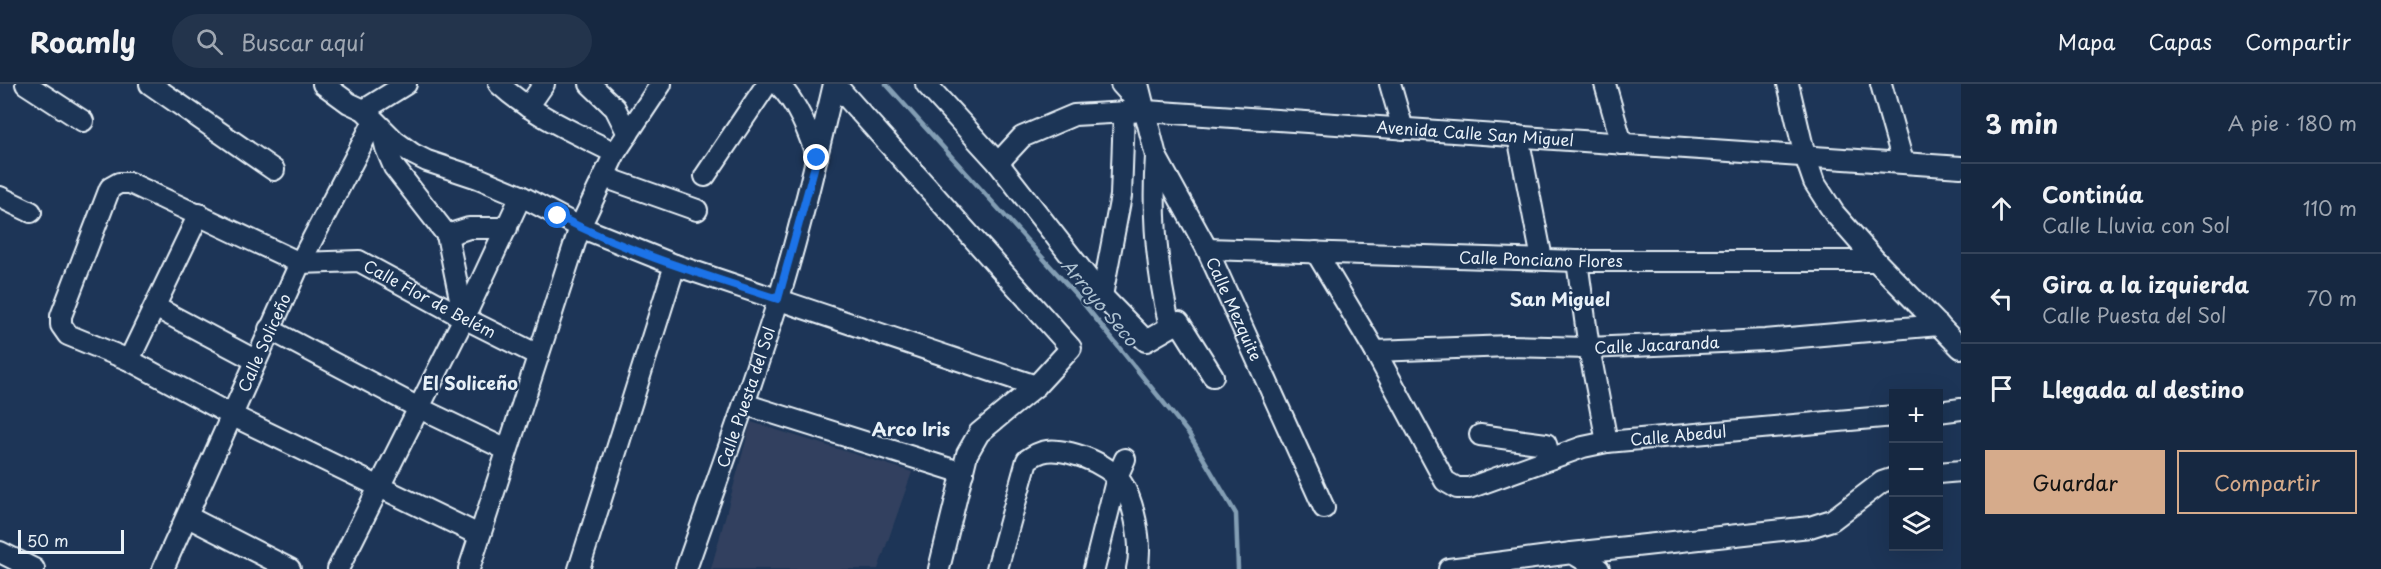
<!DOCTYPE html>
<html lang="es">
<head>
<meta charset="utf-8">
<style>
	:root { --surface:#162841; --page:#23344c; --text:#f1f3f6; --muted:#9ea6b1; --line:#35445a; --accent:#d6ab8b }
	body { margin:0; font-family:"Playpen Sans",sans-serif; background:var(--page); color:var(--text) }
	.controls { position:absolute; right:18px; bottom:18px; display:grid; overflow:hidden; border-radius:0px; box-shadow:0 6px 24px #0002 }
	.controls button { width:54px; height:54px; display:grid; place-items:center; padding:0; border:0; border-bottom:2px solid var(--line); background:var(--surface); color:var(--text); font:30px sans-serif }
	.scale { position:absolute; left:18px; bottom:15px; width:106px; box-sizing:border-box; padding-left:6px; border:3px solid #e8f1f8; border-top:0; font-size:16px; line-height:21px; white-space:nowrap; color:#e8f1f8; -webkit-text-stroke:4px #1d3557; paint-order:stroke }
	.stop { position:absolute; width:18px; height:18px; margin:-14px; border:4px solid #1a73e8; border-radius:50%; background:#fff }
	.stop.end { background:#1a73e8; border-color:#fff; box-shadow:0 2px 6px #0008 }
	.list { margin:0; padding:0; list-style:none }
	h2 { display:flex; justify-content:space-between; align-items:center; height:78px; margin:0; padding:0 24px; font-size:26px }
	h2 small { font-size:20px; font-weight:400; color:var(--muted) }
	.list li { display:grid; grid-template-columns:39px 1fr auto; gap:18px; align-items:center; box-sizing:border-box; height:90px; padding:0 24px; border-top:2px solid var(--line) }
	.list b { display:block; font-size:22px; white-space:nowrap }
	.list p { margin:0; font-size:20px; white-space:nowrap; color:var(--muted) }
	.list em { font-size:20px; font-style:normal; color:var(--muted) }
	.actions { display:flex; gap:12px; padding:18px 24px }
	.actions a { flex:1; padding:14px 0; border:2px solid var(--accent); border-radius:0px; text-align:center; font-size:21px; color:var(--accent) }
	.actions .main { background:var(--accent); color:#111 }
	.icon { flex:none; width:33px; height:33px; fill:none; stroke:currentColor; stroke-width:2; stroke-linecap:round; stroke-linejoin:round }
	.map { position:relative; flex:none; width:1961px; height:485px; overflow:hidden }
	header { display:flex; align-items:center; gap:36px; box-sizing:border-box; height:84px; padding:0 30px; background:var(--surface); border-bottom:2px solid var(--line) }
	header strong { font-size:28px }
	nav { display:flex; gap:33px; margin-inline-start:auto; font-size:21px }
	.search { width:420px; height:54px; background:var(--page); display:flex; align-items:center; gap:15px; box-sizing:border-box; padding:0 21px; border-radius:33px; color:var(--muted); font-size:22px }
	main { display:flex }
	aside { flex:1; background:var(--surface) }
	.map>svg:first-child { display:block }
	.built { fill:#31415e }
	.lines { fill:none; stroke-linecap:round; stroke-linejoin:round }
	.stream { stroke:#839eb4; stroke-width:4.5 }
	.minor-casing { stroke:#e8f1f8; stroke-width:24 }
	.minor { stroke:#1d3557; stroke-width:20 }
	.route { stroke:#1a73e8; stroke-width:8 }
	.labels { text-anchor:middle; stroke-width:4.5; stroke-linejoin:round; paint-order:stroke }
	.street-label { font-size:16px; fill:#e8f1f8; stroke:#1d3557 }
	.neighbourhood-label { font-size:18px; font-weight:bold; fill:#e8f1f8; stroke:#1d3557 }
	.water-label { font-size:18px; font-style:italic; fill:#adc1d0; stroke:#1d3557 }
</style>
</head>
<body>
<header>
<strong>Roamly</strong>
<div class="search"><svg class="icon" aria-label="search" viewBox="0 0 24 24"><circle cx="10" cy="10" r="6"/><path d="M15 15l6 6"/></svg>Buscar aquí</div>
<nav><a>Mapa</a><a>Capas</a><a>Compartir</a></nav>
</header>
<main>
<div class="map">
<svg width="1961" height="485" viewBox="0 0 1961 485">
	<rect width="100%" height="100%" fill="#1d3557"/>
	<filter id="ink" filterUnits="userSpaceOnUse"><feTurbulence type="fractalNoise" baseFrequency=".0167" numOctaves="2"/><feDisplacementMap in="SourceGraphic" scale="12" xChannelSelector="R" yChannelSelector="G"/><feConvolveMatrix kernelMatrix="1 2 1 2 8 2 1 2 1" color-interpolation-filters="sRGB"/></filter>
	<g filter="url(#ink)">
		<path class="built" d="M751 338 912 388 878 485H711Z"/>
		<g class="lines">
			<path class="stream" d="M886 0 1079 214 1189 350 1236 430 1238 485"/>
			<defs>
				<g id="minor">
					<path d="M26 0 83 37"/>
					<path d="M150 0 274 86"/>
					<path d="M323 0 349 19 364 26 395 57 413 70 427 77 478 94 521 112 580 143 675 181 1036 302"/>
					<path d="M499 0C532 31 576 49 615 69"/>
					<path d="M590 0 615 24 628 50"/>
					<path d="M778 0C798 20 808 47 817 73"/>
					<path d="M835 0 1071 264 1036 302 979 349 967 370 939 485"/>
					<path d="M926 0 998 79 1102 212 1146 257 1179 238 1213 292"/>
					<path d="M1121 0 1142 23"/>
					<path id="s1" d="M1138 0 1156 72 1207 165 1324 424"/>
					<path d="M1390 0 1403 45"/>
					<path d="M1605 0 1622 60"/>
					<path d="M1788 0 1805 72 1814 98 1834 129 1876 177 1961 264"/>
					<path d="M1881 0 1903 78"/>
					<path d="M528 23 544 0"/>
					<path d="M364 26 406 0"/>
					<path d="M381 44 386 64 394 83 447 151 464 234"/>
					<path d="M1518 52 1542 175"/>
					<path d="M1156 72C1152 129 1157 188 1170 243"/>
					<path id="s2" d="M998 79 1022 53 1074 31 1146 27 1961 83"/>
					<path d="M705 92 767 0"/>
					<path d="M604 93 697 126"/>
					<path d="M0 113 31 128"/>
					<path d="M447 151 469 144H507"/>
					<path id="s3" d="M1207 165 1577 177H1876"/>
					<path id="s4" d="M1316 168 1375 267 1445 397 1457 404H1469L1583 363 1607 358 1894 332"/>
					<path d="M1577 177 1589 264 1607 358"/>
					<path d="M1102 212 1121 112 1124 28"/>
					<path d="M155 223 255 276"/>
					<path d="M269 245 419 324 507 366"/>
					<path id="s5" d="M1375 267 1509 262 1589 264 1765 256 1939 241"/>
					<path d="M129 276 199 130"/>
					<path d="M744 320 963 389"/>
					<path d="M1938 328 1961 325"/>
					<path d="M1480 351 1546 360 1550 374"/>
					<path d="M1938 389 1961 387"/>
					<path d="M188 433 290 485"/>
					<path id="s6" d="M479 451 231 331 129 276 68 251 61 241V232L110 104 119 99H130L300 179 359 177 464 234 538 271"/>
					<path d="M0 468 34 485"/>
					<path d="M1572 469 1599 485"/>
					<path id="s7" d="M163 485 300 179 374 37"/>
					<path d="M338 485 464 234 521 112"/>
					<path d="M469 485 580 143 615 69 661 0"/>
					<path d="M579 485 675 181"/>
					<path id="s8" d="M686 485C717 396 750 307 778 217 800 146 817 73 834 0"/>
					<path d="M997 485 1027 376C1042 365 1052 365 1070 369 1086 373 1104 381 1116 392 1134 410 1143 461 1137 485"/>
					<path d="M1094 485 1117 393 1125 375"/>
					<path d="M1449 485 1572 469 1810 443 1832 436 1882 398 1894 394"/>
				</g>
			</defs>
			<use href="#minor" class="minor-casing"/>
			<use href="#minor" class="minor"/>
		</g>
	</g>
	<g class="lines" filter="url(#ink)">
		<path class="route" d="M558 132C627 168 704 191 778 215L817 74"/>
	</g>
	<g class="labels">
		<g class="street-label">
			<text dy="6" stroke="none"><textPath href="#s2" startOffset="494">Avenida Calle San Miguel</textPath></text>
			<text dy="6" stroke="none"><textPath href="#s3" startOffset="334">Calle Ponciano Flores</textPath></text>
			<text dy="6" stroke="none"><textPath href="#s6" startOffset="964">Calle Flor de Belém</textPath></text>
			<text dy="6" stroke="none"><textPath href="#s1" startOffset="246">Calle Mezquite</textPath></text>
			<text dy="6" stroke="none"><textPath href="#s7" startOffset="248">Calle Soliceño</textPath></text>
			<text dy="6" stroke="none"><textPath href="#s5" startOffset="282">Calle Jacaranda</textPath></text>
			<text dy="6" stroke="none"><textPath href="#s8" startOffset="182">Calle Puesta del Sol</textPath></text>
			<text dy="6" stroke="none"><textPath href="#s4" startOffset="506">Calle Abedul</textPath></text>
		</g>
		<g class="neighbourhood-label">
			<text x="1560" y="222">San Miguel</text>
			<text x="470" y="306">El Soliceño</text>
			<text x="911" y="352">Arco Iris</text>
		</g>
		<g class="water-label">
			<text transform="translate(1099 219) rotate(50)" y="6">Arroyo Seco</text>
		</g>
	</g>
</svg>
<div class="controls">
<button>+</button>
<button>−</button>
<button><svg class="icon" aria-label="layers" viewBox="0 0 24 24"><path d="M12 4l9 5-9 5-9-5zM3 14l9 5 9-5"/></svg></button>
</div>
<div class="scale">50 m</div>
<div class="stop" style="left:558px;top:132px"></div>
<div class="stop end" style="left:817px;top:74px"></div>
</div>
<aside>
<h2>3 min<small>A pie · 180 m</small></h2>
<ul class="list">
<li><svg class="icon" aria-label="ahead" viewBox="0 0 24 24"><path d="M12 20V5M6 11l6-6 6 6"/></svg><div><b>Continúa</b><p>Calle Lluvia con Sol</p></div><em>110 m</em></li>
<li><svg class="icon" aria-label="left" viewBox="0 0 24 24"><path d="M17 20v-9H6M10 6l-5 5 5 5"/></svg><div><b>Gira a la izquierda</b><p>Calle Puesta del Sol</p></div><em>70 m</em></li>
<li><svg class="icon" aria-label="arrive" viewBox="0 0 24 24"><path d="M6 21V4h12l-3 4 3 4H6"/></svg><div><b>Llegada al destino</b></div></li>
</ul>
<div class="actions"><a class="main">Guardar</a><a>Compartir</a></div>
</aside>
</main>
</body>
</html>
